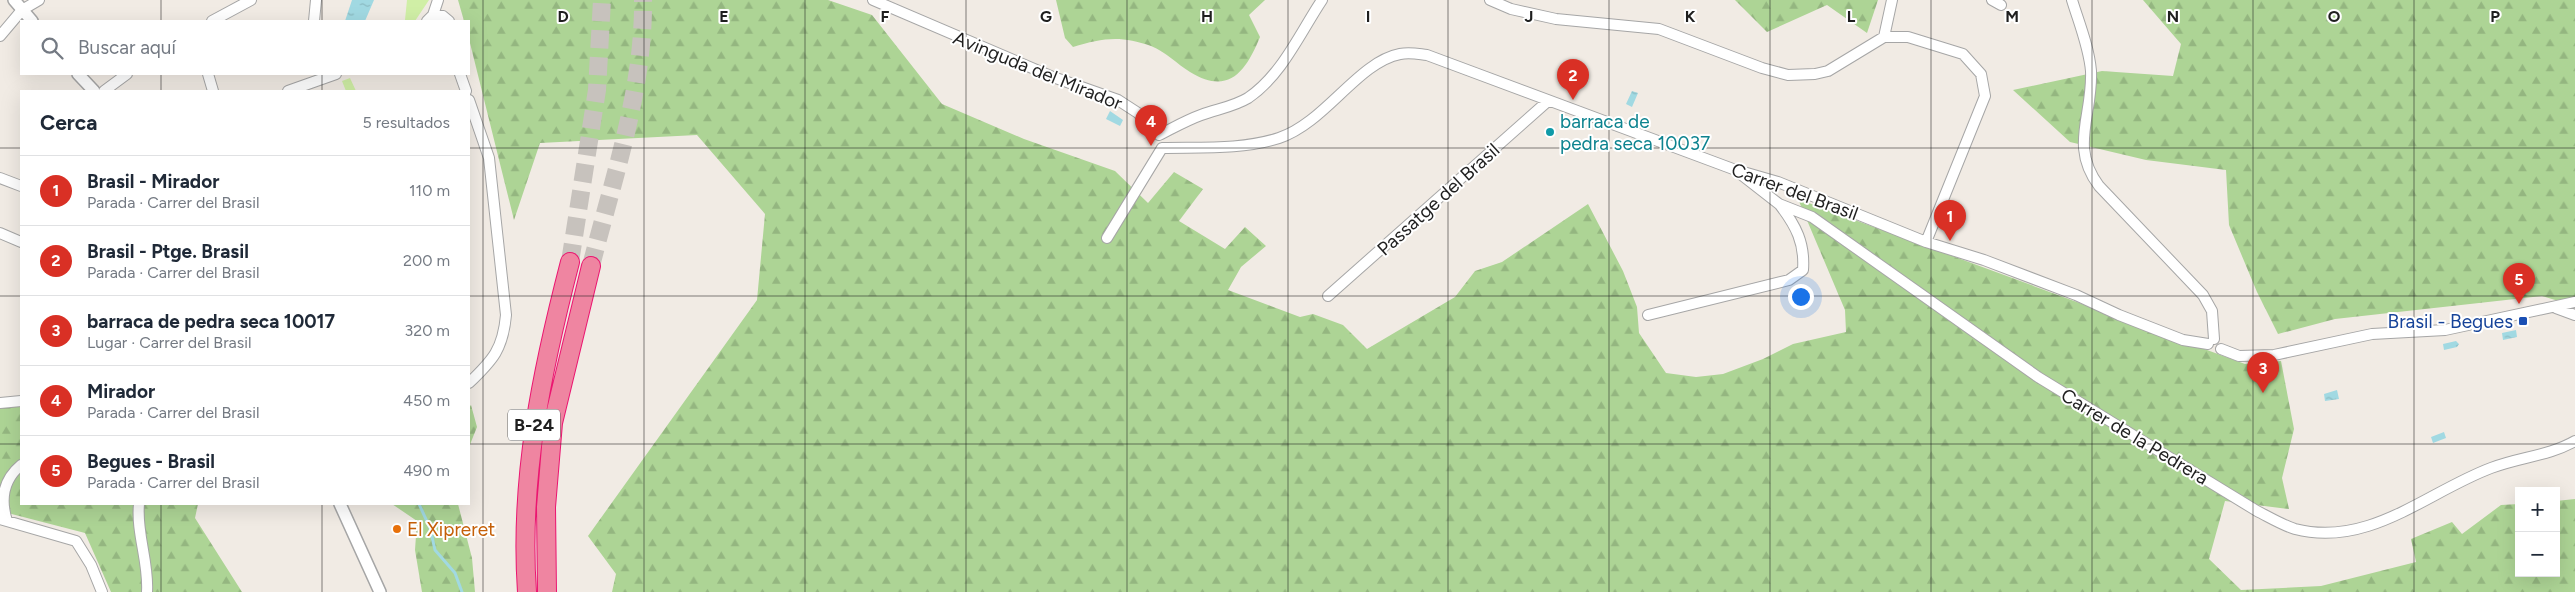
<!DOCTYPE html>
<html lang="es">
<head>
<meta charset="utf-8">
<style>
	:root { --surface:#fff; --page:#f2f2f3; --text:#1f2937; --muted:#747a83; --line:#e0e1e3; --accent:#d93025 }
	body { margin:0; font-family:Figtree,sans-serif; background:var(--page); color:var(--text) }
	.controls { position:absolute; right:15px; bottom:15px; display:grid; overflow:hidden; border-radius:0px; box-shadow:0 5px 20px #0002 }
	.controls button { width:45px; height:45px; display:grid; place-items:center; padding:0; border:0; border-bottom:1px solid var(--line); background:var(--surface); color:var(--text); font:25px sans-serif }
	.you { position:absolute; left:1800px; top:296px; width:18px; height:18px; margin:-12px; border:4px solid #fff; border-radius:50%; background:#1a73e8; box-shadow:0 0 0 8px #1a73e833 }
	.badge { display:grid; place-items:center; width:32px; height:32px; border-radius:50%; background:var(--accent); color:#fff; font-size:16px; font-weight:700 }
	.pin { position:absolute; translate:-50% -41px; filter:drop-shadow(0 1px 2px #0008) }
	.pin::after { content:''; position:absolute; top:26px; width:18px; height:15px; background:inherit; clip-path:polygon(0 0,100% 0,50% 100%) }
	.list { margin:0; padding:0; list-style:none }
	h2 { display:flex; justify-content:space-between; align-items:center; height:65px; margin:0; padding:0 20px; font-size:21px }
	h2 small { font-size:16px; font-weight:400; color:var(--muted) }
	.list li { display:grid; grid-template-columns:32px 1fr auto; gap:15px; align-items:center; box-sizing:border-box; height:70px; padding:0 20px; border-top:1px solid var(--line) }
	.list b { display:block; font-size:19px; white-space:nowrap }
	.list p { margin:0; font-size:16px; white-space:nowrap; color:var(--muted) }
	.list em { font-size:16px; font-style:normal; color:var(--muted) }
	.icon { flex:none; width:28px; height:28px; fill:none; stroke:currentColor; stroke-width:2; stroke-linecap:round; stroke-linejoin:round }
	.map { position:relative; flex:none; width:2575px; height:592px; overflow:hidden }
	.search { position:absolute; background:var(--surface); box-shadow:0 5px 20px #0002; left:20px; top:20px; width:450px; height:55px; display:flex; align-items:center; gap:12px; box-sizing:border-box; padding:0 18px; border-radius:0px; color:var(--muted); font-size:19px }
	.panel { position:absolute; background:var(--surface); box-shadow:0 5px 20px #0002; left:20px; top:90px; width:450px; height:415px; border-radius:0px }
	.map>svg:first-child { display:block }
	.grass { fill:#d0efa6 }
	.forest { fill:url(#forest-firs) }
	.water { fill:url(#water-ripples) }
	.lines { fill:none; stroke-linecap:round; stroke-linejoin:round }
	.stream { stroke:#a1d9e2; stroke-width:3 }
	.motorway-tunnel { stroke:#c7c2bd; stroke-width:18; stroke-dasharray:18 9; stroke-linecap:butt }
	.minor-casing { stroke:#a6a6a6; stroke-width:12 }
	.tertiary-casing { stroke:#a6a6a6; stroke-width:14 }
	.motorway-casing { stroke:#eb1570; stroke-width:20 }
	.minor { stroke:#fff; stroke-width:10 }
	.tertiary { stroke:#fff; stroke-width:11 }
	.motorway { stroke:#ef85a1; stroke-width:18 }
	.grid { fill:none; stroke:#1f1f1f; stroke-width:1; stroke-opacity:0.55 }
	.culture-dot { fill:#0f9aa8; stroke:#fff; stroke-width:2 }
	.transit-dot { fill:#1a4fb4; stroke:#fff; stroke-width:2 }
	.food-dot { fill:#e8710a; stroke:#fff; stroke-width:2 }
	.labels { text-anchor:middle; stroke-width:4; stroke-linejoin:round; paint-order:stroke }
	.shield { fill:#fff; stroke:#626262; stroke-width:1 }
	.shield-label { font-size:18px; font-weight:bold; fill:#1f1f1f }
	.street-label { font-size:19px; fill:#1f1f1f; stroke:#fff }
	.culture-label { font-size:19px; fill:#0d838f; stroke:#fff; text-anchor:start }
	.transit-label { font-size:19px; fill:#164399; stroke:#fff; text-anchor:end }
	.food-label { font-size:19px; fill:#c56008; stroke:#fff; text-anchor:start }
	.grid-label { font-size:16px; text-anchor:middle; font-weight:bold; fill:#1f1f1f; stroke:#fff; stroke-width:4; stroke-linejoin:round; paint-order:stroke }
</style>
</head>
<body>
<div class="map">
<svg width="2575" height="592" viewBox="0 0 2575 592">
	<defs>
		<pattern id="forest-firs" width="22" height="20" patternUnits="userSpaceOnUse" patternTransform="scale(1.25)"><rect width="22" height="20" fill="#add495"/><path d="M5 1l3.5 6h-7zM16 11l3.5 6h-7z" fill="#94b680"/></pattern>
		<pattern id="water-ripples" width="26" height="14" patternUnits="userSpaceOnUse" patternTransform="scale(1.25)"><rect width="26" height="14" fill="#a1d9e2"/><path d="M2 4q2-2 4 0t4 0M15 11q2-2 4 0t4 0" fill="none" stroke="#8abac1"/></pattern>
	</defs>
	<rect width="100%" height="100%" fill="#f1ebe4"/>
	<path class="grass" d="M407 0H429L415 21H402L405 20Z
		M350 78 356 91H346L342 81Z"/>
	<path class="forest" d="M458 0H828L872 15 942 104 1024 139 1115 171 1148 203 1174 172 1203 189 1179 221 1225 249 1245 227 1266 246 1241 267 1228 290 1300 317 1313 314 1343 325 1367 349 1455 297 1475 271 1502 262 1588 204 1623 271 1637 307 1639 333 1666 373 1696 377 1723 374 1763 359 1793 344 1846 332 1845 310 1798 199 2245 364 2281 361 2294 429 2282 478 2289 509 2225 501 2209 559 2241 590 2321 586 2416 562 2411 539 2452 522 2462 534 2501 505 2519 504V573H2556V501L2575 499V592H612L616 574 588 536 757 300 765 214 697 135 540 143 514 220 469 39V21H464Z
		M1056 0H1265L1249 15 1260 37C1246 71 1229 96 1190 72 1177 64 1166 52 1151 46 1121 35 1102 38 1073 47L1065 38Z
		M1735 0H1878L1867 33 1827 5 1767 32Z
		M2143 0H2575V306L2542 296 2335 319 2278 334 2257 292 2229 225 2226 170 2146 160 2070 142 2013 90 2102 71 2173 76 2181 44Z
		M21 403V504H198L195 518 242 592H111L85 533 0 511V405Z
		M471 405 477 427 469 447V407Z
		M392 504H458L472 558 475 592H422L415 550 417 521Z"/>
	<path class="water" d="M352 0H374L365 21H345Z
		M1632 91 1638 93 1632 107 1626 104Z
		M1110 111 1123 120 1120 126 1106 119Z
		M2516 330 2517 337 2503 340 2502 333Z
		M2456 341 2459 344 2457 347 2444 350 2443 344Z
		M2337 390 2339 399 2325 401 2324 394Z
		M2444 432 2446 438 2433 443 2431 437Z"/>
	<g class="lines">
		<path class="stream" d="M419 504 430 528 435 550 455 573 462 592"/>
		<path class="motorway-tunnel" d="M570 262 597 90 602 0
			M591 266C613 179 644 90 643 0"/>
		<defs>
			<path id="minor" d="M873 0 1053 77 1118 100 1138 113 1159 135
				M1490 0 1511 9 1556 19 1659 29 1762 68 1788 75 1815 74 1828 71 1884 37H1908L1963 54 1981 74 1985 96 1926 242
				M1992 0 2001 5
				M2072 0C2079 23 2089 47 2091 71 2093 116 2069 146 2099 186L2203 295 2212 311 2214 339
				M433 15 443 16 449 21
				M212 21 251 0
				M314 21 316 0
				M427 21 433 15 438 0
				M0 36 22 10 39 0
				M1884 37 1892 0
				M208 74 213 91
				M460 74 466 91
				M104 91 127 74
				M288 91 336 74
				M469 100 489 158 506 315C503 349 493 360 469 383
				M1159 135C1173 128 1187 120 1201 115 1217 109 1233 107 1248 98 1282 75 1300 33 1322 0
				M1162 148C1200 147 1242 150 1279 138 1325 123 1358 62 1400 54 1410 52 1418 54 1427 55L1733 169 1778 182 1926 242 1984 260 2076 295 2119 315 2183 340 2208 344
				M1738 172 1779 204 1812 217 2038 377 2257 511C2269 517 2282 525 2295 529 2369 548 2427 492 2491 468 2519 457 2549 456 2575 441
				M0 178 21 186
				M0 233 21 242
				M1107 238 1162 148
				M1328 296 1548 101
				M2556 308 2575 315
				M1648 315 1789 280 1803 270C1805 243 1796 226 1780 205
				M2221 349 2239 356 2274 355 2372 334 2445 330 2575 302
				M0 403 21 401
				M139 504C136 533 149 562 147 592
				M0 519 76 541 91 565 102 592
				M7 521C0 499 3 480 21 465"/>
			<path id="tertiary" d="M14 0 32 21
				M78 74 94 91
				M340 504 380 592"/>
			<path id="motorway" d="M527 592C519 479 542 370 570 262
				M547 592 546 507 553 423 591 266"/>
		</defs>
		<use href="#minor" class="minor-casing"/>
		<use href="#tertiary" class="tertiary-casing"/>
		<use href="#motorway" class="motorway-casing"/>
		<use href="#minor" class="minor"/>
		<use href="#tertiary" class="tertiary"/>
		<use href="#motorway" class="motorway"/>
	</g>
	<path class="grid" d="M161 0V21M322 0V21M483 0V592M644 0V592M805 0V592M966 0V592M1127 0V592M1288 0V592M1448 0V592M1609 0V592M1770 0V592M1931 0V592M2092 0V592M2253 0V592M2414 0V592M161 74V91M322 74V91M0 148H21M469 148H2575M0 296H21M469 296H2575M0 444H21M469 444H2575M161 504V592M322 504V592"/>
	<circle class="culture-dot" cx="1550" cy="132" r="5"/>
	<rect class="transit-dot" x="2518" y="316" width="10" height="10" rx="2.5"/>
	<circle class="food-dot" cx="397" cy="529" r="5"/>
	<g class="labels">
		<rect class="shield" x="508" y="409.5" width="52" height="31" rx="4"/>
		<g class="shield-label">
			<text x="534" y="431">B-24</text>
		</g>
		<g class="street-label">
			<text transform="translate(1038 70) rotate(22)" y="7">Avinguda del Mirador</text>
			<text transform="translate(1795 191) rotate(20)" y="7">Carrer del Brasil</text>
			<text transform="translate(1438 199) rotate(-42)" y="7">Passatge del Brasil</text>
			<text transform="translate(2135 436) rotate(31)" y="7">Carrer de la Pedrera</text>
		</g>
		<g class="culture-label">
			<text x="1560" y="128">barraca de<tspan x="1560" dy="22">pedra seca 10037</tspan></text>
		</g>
		<g class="transit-label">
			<text x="2513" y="328">Brasil - Begues</text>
		</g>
		<g class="food-label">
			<text x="407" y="536">El Xipreret</text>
		</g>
	</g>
	<g class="grid-label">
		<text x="563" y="22">D</text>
		<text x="724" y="22">E</text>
		<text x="885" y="22">F</text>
		<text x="1046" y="22">G</text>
		<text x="1207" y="22">H</text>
		<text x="1368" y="22">I</text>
		<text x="1529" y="22">J</text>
		<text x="1690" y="22">K</text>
		<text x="1851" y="22">L</text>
		<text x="2012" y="22">M</text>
		<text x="2173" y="22">N</text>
		<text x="2334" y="22">O</text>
		<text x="2495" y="22">P</text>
	</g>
</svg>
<div class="controls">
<button>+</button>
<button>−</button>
</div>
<div class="you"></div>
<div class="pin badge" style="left:1950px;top:241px">1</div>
<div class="pin badge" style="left:1573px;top:100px">2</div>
<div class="pin badge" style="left:2263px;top:393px">3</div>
<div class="pin badge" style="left:1151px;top:146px">4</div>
<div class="pin badge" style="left:2519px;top:304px">5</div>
<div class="search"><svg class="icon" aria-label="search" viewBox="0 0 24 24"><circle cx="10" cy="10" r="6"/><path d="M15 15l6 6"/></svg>Buscar aquí</div>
<section class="panel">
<h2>Cerca<small>5 resultados</small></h2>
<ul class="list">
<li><span class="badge">1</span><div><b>Brasil - Mirador</b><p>Parada · Carrer del Brasil</p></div><em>110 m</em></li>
<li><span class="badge">2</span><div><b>Brasil - Ptge. Brasil</b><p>Parada · Carrer del Brasil</p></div><em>200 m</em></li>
<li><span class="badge">3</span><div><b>barraca de pedra seca 10017</b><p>Lugar · Carrer del Brasil</p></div><em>320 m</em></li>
<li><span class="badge">4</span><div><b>Mirador</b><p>Parada · Carrer del Brasil</p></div><em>450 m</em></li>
<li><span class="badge">5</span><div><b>Begues - Brasil</b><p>Parada · Carrer del Brasil</p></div><em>490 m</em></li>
</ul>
</section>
</div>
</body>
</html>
